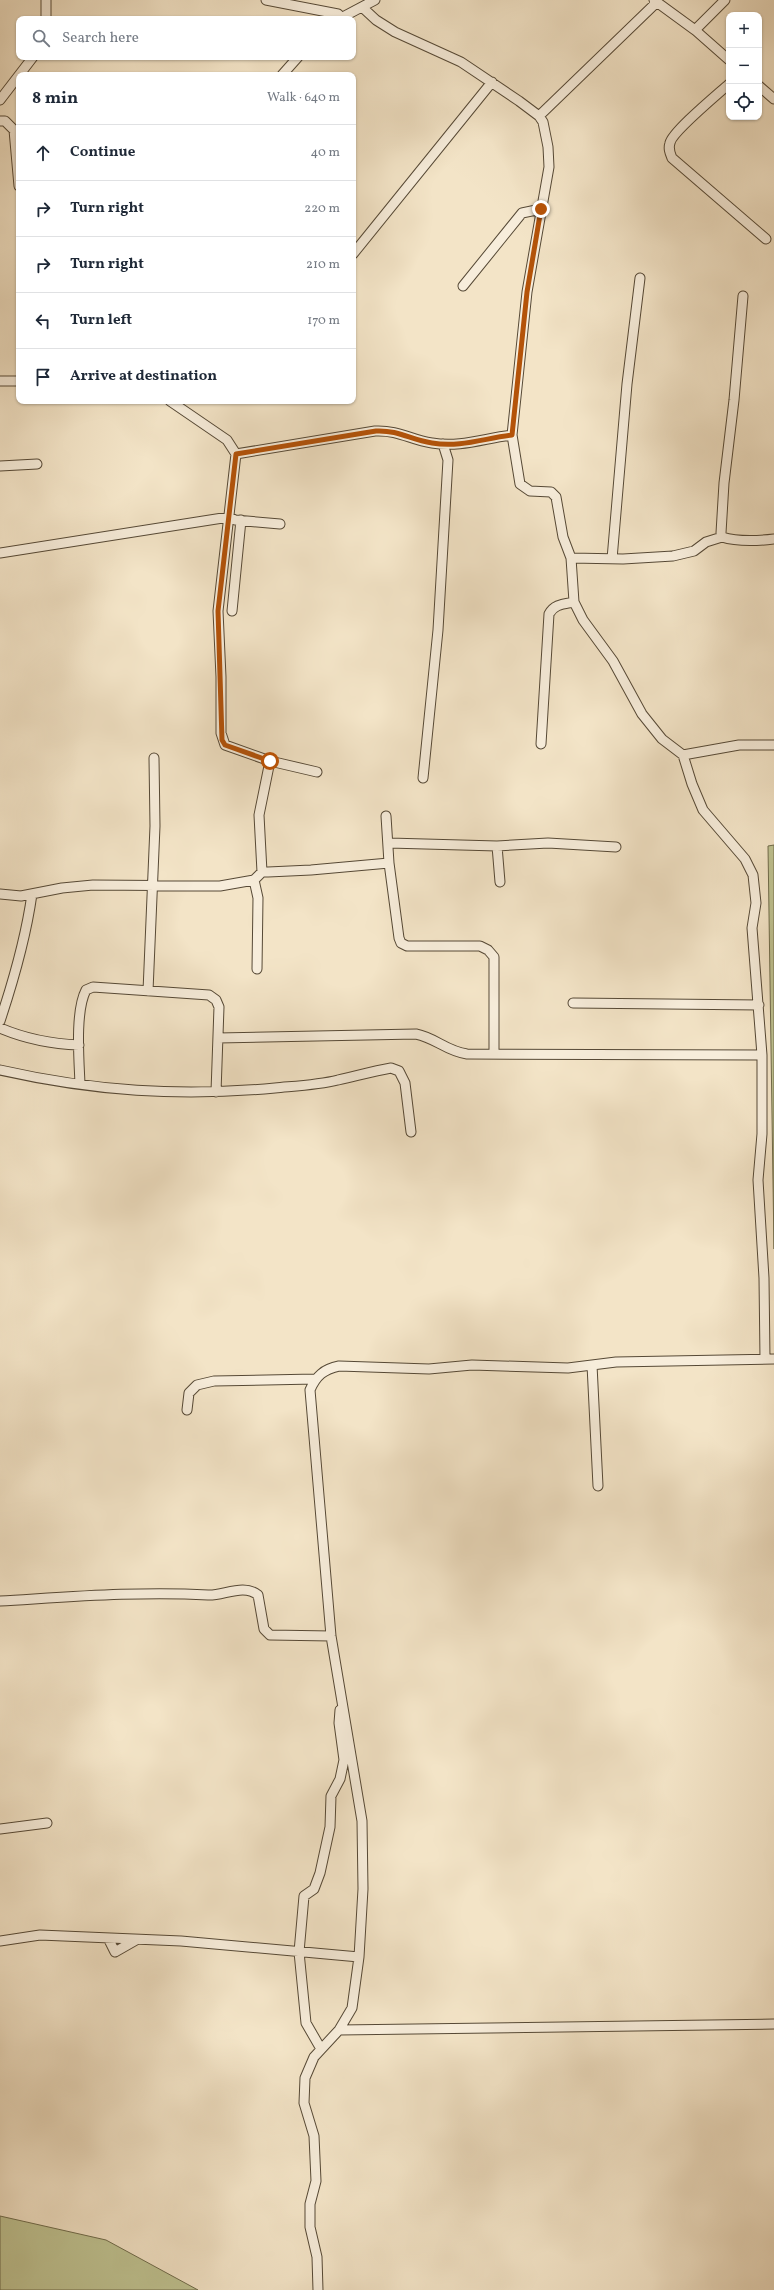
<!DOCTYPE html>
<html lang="en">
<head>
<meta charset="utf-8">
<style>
	:root { --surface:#fff; --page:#f6f6f7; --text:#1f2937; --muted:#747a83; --line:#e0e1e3 }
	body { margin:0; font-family:Vollkorn,serif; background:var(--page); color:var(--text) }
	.controls { position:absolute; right:12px; top:12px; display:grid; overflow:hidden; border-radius:8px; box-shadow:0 1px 3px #0004 }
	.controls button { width:36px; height:36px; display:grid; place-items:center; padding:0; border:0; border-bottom:1px solid var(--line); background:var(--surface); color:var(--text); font:20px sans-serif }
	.stop { position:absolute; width:12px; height:12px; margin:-9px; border:3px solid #b45309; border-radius:50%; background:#fff }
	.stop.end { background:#b45309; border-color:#fff; box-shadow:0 1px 4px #0008 }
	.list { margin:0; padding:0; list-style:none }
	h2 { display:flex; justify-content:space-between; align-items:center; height:52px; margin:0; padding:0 16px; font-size:17px }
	h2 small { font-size:13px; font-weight:400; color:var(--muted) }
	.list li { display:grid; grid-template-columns:26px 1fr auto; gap:12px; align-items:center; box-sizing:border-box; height:56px; padding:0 16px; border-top:1px solid var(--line) }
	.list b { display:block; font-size:15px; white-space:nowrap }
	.list em { font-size:13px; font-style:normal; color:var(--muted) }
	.icon { flex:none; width:22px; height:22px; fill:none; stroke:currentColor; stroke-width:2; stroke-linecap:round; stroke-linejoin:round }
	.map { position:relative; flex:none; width:774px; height:2290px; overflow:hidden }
	.search { position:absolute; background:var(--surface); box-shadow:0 1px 3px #0004; left:16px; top:16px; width:340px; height:44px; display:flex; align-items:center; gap:10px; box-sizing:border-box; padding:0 14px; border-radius:8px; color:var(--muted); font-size:15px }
	.panel { position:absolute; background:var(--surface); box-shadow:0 1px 3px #0004; left:16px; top:72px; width:340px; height:332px; border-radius:8px }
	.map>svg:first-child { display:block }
	.green { fill:#bfc392; stroke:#706c4c }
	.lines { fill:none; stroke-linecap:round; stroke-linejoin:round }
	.minor-casing { stroke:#564936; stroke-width:11 }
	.minor { stroke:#f7eddb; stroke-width:9 }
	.route { stroke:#b45309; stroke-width:5 }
</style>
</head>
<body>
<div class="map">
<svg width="774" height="2290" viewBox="0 0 774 2290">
	<rect width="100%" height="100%" fill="#f3e4c7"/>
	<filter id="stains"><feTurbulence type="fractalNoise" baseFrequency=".005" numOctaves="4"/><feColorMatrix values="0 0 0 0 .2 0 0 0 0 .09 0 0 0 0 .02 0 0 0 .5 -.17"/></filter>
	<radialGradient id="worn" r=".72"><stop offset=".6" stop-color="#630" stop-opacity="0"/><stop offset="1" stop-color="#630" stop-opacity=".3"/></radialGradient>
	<path class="green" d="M774 845V1249L768 846Z
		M0 2216 106 2240 198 2290H0Z"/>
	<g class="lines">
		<defs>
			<path id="minor" d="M46 0V19
				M266 0 338 14 341 17
				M654 0 695 30 729 60
				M362 7 376 20 395 32 461 62 519 101 539 116 543 122 548 147 549 167 527 292 512 435 520 484 530 491 551 492 556 497 563 537 571 558 574 602 583 620 613 661 642 714 662 739 683 755 692 784 703 810 745 859 753 875 756 903 752 928 762 1055V1134L758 1180 764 1278 765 1359
				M339 19 375 0
				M695 30 725 0
				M282 75 298 57
				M729 84C718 94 672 132 670 143 668 149 670 153 672 158L766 239
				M759 86 774 99
				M0 100 33 57
				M539 116 657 2
				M0 121H5L14 130 19 186
				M353 254 492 82
				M463 286 522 213 541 209
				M743 296 734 400 724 483 721 533 722 537C738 542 757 541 774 539
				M0 381H19
				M170 401 227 440 236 454 218 611 221 677V733L225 745 270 761 259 815 262 872
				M236 454 375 431C400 430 410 440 432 443 460 448 485 438 512 435
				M0 466 37 464
				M0 553 229 517 235 520 280 524
				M571 558 623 559 673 556 694 551 706 542 722 537
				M612 559 627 384 640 278
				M232 611 241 520
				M541 744 549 614C554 604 564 604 574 602
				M683 755 739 745H774
				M270 761 317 772
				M423 778 438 630 448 460 443 444
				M386 816 389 863 399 938 401 943 407 946H480L488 950 494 957V1052
				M389 843 497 846 548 843 616 847
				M497 846 500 882
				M254 880 258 898 257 969
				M0 894 21 896 62 888 93 885 220 886 254 880 262 872H268L311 870 389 863
				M148 991 155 826 154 758
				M573 1003 759 1005
				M0 1021C14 979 26 937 32 894
				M0 1028C26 1039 51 1044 79 1045
				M218 1038 416 1034C436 1038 446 1051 467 1054L762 1055
				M0 1070C93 1091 180 1097 275 1088 296 1086 318 1085 338 1080 356 1076 374 1071 391 1068L399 1071 405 1083 411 1132
				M80 1084C79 1059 75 1011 86 990L93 987 209 995 216 1000 219 1007 216 1092
				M592 1365 598 1486
				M187 1410 189 1393 197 1385 214 1381 315 1379
				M0 1601C69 1597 139 1591 208 1595 223 1596 244 1583 258 1595L264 1629 270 1635 331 1636
				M0 1829 47 1823
				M108 1938 115 1952 136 1940
				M0 1941 40 1935 181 1941 359 1957
				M339 2030 774 2024
				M321 2049 306 2023 299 1952 304 1896 314 1889 320 1873 330 1827 331 1796 340 1779 344 1760 339 1723 340 1710
				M318 2290 317 2257 310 2227V2204L316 2181 314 2136 304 2103 305 2078 314 2057 339 2030 352 2008 359 1957 363 1889 362 1821 331 1636 310 1390C316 1376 324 1369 339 1366L429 1369 472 1365 568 1368 616 1362 774 1359"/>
		</defs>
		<use href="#minor" class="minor-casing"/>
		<use href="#minor" class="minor"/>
	</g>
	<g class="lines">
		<path class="route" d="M270 761 225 745 222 740 218 611 236 454 376 431C400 430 410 440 432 443 460 448 485 438 512 435L527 292 541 209"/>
	</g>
	<rect width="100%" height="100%" filter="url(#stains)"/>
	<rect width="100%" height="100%" fill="url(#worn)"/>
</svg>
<div class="controls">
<button>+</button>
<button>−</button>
<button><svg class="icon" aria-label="locate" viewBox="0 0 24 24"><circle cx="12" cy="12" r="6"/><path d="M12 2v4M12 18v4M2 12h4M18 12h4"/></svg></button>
</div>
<div class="stop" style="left:270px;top:761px"></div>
<div class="stop end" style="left:541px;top:209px"></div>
<div class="search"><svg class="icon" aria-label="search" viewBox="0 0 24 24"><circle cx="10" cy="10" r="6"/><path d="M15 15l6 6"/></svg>Search here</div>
<section class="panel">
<h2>8 min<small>Walk · 640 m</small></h2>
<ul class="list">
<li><svg class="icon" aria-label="ahead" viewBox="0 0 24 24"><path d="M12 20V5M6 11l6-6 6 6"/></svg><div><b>Continue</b></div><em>40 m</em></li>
<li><svg class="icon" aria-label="right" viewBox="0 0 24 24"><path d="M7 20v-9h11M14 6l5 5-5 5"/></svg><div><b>Turn right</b></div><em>220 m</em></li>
<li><svg class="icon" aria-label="right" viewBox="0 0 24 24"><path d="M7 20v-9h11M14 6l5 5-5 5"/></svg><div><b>Turn right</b></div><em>210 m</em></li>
<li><svg class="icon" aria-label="left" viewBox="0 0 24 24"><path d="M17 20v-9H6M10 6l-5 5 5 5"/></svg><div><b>Turn left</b></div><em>170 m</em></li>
<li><svg class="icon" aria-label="arrive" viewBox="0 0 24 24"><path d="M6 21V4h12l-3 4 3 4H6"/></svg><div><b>Arrive at destination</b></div></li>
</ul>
</section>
</div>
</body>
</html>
